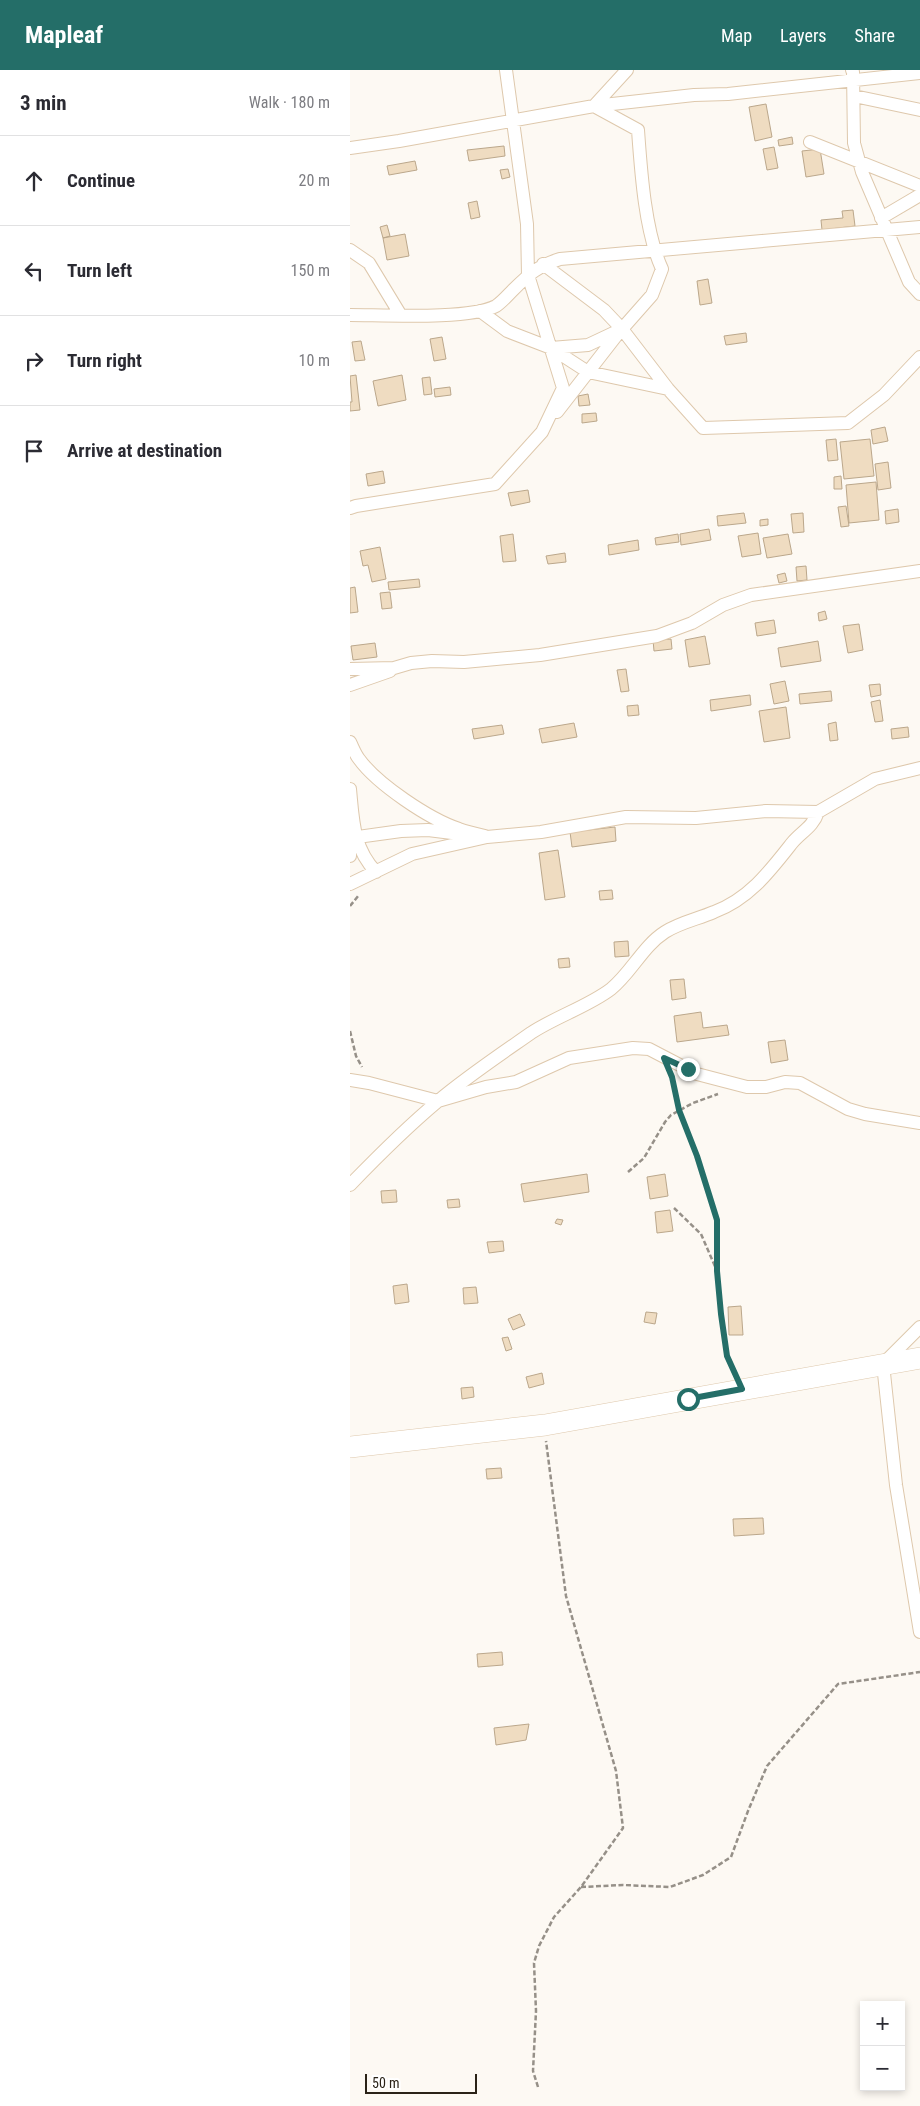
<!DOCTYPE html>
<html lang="en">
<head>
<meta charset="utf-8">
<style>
	:root { --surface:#fff; --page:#f7f7f7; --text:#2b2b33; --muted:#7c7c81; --line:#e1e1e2; --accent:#246e68 }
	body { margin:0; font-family:"Roboto Condensed",sans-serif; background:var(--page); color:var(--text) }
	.controls { position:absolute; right:15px; bottom:15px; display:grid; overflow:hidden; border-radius:0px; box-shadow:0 2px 8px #0003 }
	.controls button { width:45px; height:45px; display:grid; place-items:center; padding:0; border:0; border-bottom:1px solid var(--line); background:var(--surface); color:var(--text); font:25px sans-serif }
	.scale { position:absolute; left:15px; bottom:12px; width:112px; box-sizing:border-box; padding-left:5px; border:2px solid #2a2217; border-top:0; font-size:14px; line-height:18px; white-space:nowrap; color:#2a2217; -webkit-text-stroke:4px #fff; paint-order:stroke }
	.stop { position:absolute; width:15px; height:15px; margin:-11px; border:4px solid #246e68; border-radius:50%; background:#fff }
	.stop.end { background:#246e68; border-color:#fff; box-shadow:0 1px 5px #0008 }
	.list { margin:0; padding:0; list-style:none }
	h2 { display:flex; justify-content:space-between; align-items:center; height:65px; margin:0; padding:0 20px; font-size:21px }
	h2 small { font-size:16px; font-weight:400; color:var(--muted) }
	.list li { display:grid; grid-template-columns:32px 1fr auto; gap:15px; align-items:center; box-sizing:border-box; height:90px; padding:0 20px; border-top:1px solid var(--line) }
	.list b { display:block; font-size:19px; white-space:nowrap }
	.list em { font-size:16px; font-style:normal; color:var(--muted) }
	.icon { flex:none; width:28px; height:28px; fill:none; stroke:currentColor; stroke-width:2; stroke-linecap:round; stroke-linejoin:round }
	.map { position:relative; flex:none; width:570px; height:2036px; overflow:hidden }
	header { display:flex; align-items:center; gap:30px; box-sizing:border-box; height:70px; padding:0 25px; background:var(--accent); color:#fff }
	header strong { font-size:24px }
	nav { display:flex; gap:28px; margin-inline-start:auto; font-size:18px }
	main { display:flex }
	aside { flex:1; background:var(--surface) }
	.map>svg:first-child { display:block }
	.building { fill:#efdcc1; stroke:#bba78b }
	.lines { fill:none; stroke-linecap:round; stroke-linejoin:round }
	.street-casing { stroke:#dec8ac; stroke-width:14 }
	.primary-casing { stroke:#dec8ac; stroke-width:22 }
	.path { stroke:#969088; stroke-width:2.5; stroke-dasharray:5 2.5; stroke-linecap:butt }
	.street { stroke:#fff; stroke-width:12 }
	.primary { stroke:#fff; stroke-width:21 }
	.route { stroke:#246e68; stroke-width:6 }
</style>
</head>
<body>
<header>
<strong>Mapleaf</strong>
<nav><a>Map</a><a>Layers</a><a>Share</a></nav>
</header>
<main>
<aside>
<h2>3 min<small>Walk · 180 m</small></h2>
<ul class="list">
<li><svg class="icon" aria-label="ahead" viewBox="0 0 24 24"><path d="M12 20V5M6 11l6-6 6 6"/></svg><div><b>Continue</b></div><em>20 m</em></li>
<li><svg class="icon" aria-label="left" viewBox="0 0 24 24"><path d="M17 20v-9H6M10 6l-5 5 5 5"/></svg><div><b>Turn left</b></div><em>150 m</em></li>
<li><svg class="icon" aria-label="right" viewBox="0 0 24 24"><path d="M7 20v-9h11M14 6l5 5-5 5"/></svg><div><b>Turn right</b></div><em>10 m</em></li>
<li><svg class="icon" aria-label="arrive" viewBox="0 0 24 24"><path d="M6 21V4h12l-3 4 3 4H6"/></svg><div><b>Arrive at destination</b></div></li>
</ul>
</aside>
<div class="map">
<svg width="570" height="2036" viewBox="0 0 570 2036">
	<rect width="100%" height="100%" fill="#fdf9f3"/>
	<path class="building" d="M416 34 422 67 405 71 399 37Z
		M442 67 443 74 429 76 428 70Z
		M154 76 155 86 119 91 117 80Z
		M424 77 428 98 417 100 413 79Z
		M470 79 474 104 456 107 452 81Z
		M65 91 67 100 39 105 37 96Z
		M158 99 160 107 152 109 150 100Z
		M127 131 130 147 121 149 118 133Z
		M503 140 505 156 472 160 471 150 493 148 492 141Z
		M37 155 40 166 33 168 30 157Z
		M55 164 59 186 37 190 33 168Z
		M358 209 362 233 350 235 347 211Z
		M396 263 397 272 376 275 374 266Z
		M92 267 96 289 84 291 80 269Z
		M11 271 15 290 5 291 2 272Z
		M6 305 10 340 0 341V332H2L0 306Z
		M52 305 56 330 28 336 23 311Z
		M80 307 82 324 74 325 72 308Z
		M100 317 101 325 85 327 84 319Z
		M238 324 240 335 229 336 228 326Z
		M246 343 247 351 232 353V344Z
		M535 357 538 371 523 374 521 360Z
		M486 369 488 390 478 391 476 370Z
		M520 369 524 406 494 409 490 372Z
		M538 392 541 418 528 420 525 394Z
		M33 401 35 413 18 416 16 404Z
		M491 406 492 419H484V407Z
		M526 412 529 450 499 453 496 415Z
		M178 420 180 432 161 436 158 423Z
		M496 436 499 456 491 457 488 437Z
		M548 439 549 452 536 454 535 441Z
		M394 443 396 453 368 456 367 446Z
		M453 443 454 462 443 463 441 444Z
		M418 449V455L410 456V450Z
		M359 459 361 470 331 475 330 464Z
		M408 463 411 484 392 487 388 466Z
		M163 464 166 491 153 492 150 466Z
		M328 464 329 472 306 475 305 468Z
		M438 464 442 484 417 488 413 468Z
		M288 470 289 480 259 485 258 475Z
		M30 477 36 509 22 512 18 495 13 496 10 481Z
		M215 483 216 492 198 494 196 486Z
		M456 496 457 510 447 511 446 497Z
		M435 503 437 511 429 513 427 505Z
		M69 509 70 517 39 520 38 512Z
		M5 517 8 542 0 543V518Z
		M40 522 42 538 32 539 30 523Z
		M475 541 477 549 469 551 468 543Z
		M424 550 426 563 407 566 405 553Z
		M509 554 513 580 498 583 493 556Z
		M355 566 360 594 339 597 335 570Z
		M321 569 322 579 304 581 303 570Z
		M468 571 471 591 431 597 428 578Z
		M25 573 27 587 3 590 1 576Z
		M276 599 279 621 271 622 267 600Z
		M435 611 439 631 424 634 420 614Z
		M530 614 531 625 521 627 519 615Z
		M481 621 482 631 450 634 449 624Z
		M400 625 401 635 361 641 360 630Z
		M530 630 533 651 525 652 521 632Z
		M288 635 289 645 278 646 277 636Z
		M436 637 440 668 414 672 409 641Z
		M486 652 488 670 480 671 478 654Z
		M224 653 227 667 192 673 189 659Z
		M152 655 154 664 124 669 122 659Z
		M558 657 559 667 542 669 541 659Z
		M265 757 266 771 222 777 220 762Z
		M208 780 215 827 195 830 189 783Z
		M262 820 263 829 250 830 249 821Z
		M278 871 279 886 265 887 264 872Z
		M219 888 220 897 209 898 208 889Z
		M334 909 336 928 322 930 320 910Z
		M351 942 353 958 377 955 379 965 327 972 324 946Z
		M435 970 438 990 421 993 418 972Z
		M237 1104 239 1122 174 1132 171 1114Z
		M315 1104 318 1126 300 1129 297 1107Z
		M46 1120 47 1132 32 1133 31 1121Z
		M109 1129 110 1137 98 1138 97 1130Z
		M320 1140 323 1161 307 1163 305 1142Z
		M207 1149 213 1150 211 1155 205 1153Z
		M153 1171 154 1181 139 1183 137 1172Z
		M57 1214 59 1232 45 1234 43 1216Z
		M126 1217 128 1233 114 1234 113 1218Z
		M391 1236 393 1265H379L378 1237Z
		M296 1242 307 1243 305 1254 294 1252Z
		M170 1244 175 1255 163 1260 158 1249Z
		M158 1267 162 1279 156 1281 152 1268Z
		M192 1303 194 1314 179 1318 176 1307Z
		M123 1317 124 1327 112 1329 111 1318Z
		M151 1398 152 1408 137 1409 136 1399Z
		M413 1448 414 1464 384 1466 383 1449Z
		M152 1582 153 1595 128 1597 127 1584Z
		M179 1654 176 1670 146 1675 144 1658Z"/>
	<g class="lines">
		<defs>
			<path id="street" d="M502 0 503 2 504 73 512 102 559 212 570 224
				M504 26 570 40
				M460 72 570 116
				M0 78 49 71 244 36 344 25 378 24 570 3
				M531 148 570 125
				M0 180 19 193 50 244
				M193 194 254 240 272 259 318 319 353 358 498 353 534 325 570 287
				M130 241 157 261 201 278 238 275 272 259 302 225 312 199C295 162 291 102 288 60L244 36 277 0
				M0 245C33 245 119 250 146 236 152 232 158 225 163 220 179 204 188 196 210 189L570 157
				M201 278 238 302 318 319
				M207 342 270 261
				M0 438 6 436 145 414 192 362 213 318 178 205 177 154 156 0
				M0 599 44 598 61 593 82 591 114 592 190 585 307 566 342 553 373 535 401 525 570 501
				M0 615 40 601
				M0 672C3 678 5 684 9 689 27 714 79 749 109 759 117 762 126 764 135 766
				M0 719C3 750 3 778 26 802
				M0 768 51 761 78 760 110 764
				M0 770V786
				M0 814 62 784 137 767 191 762 276 747 346 748 416 741 468 742 525 709 570 698
				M0 1010 19 1013 88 1031 136 1017 166 1012 219 988 283 978 299 979 347 1004 370 1010 397 1017H416L435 1012 450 1013 498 1039 515 1044 570 1053
				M0 1115C28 1086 56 1058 87 1032 115 1008 151 984 181 963 205 947 239 936 261 919 281 903 293 876 315 862 331 852 348 849 364 842 399 829 420 801 442 773 451 762 463 757 468 742
				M570 1257 533 1294 546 1415 570 1562"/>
			<path id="primary" d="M0 1377 195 1355 570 1288"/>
		</defs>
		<use href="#street" class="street-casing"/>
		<use href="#primary" class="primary-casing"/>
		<path class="path" d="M0 836 9 825
			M0 961 6 986 12 997
			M322 1007 329 1040 347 1086 367 1150V1201
			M278 1102 294 1088 315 1052 321 1045 343 1033 368 1024
			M324 1138 351 1164 367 1201 377 1286 385 1304
			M231 1817 273 1815 320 1817 353 1805 381 1787 398 1741 417 1696 488 1614 570 1602
			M188 2017 183 2001 186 1941 184 1893 189 1876 204 1847 231 1817 273 1758 266 1701 216 1526 196 1371"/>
		<use href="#street" class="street"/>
		<use href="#primary" class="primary"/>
	</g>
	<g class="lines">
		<path class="route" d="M338 999 314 988 322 1007 329 1040 347 1086 367 1150V1201L371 1244 377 1286 392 1319 338 1329"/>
	</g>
</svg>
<div class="controls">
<button>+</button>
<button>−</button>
</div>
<div class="scale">50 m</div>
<div class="stop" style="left:338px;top:1329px"></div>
<div class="stop end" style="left:338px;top:999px"></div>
</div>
</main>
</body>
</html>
